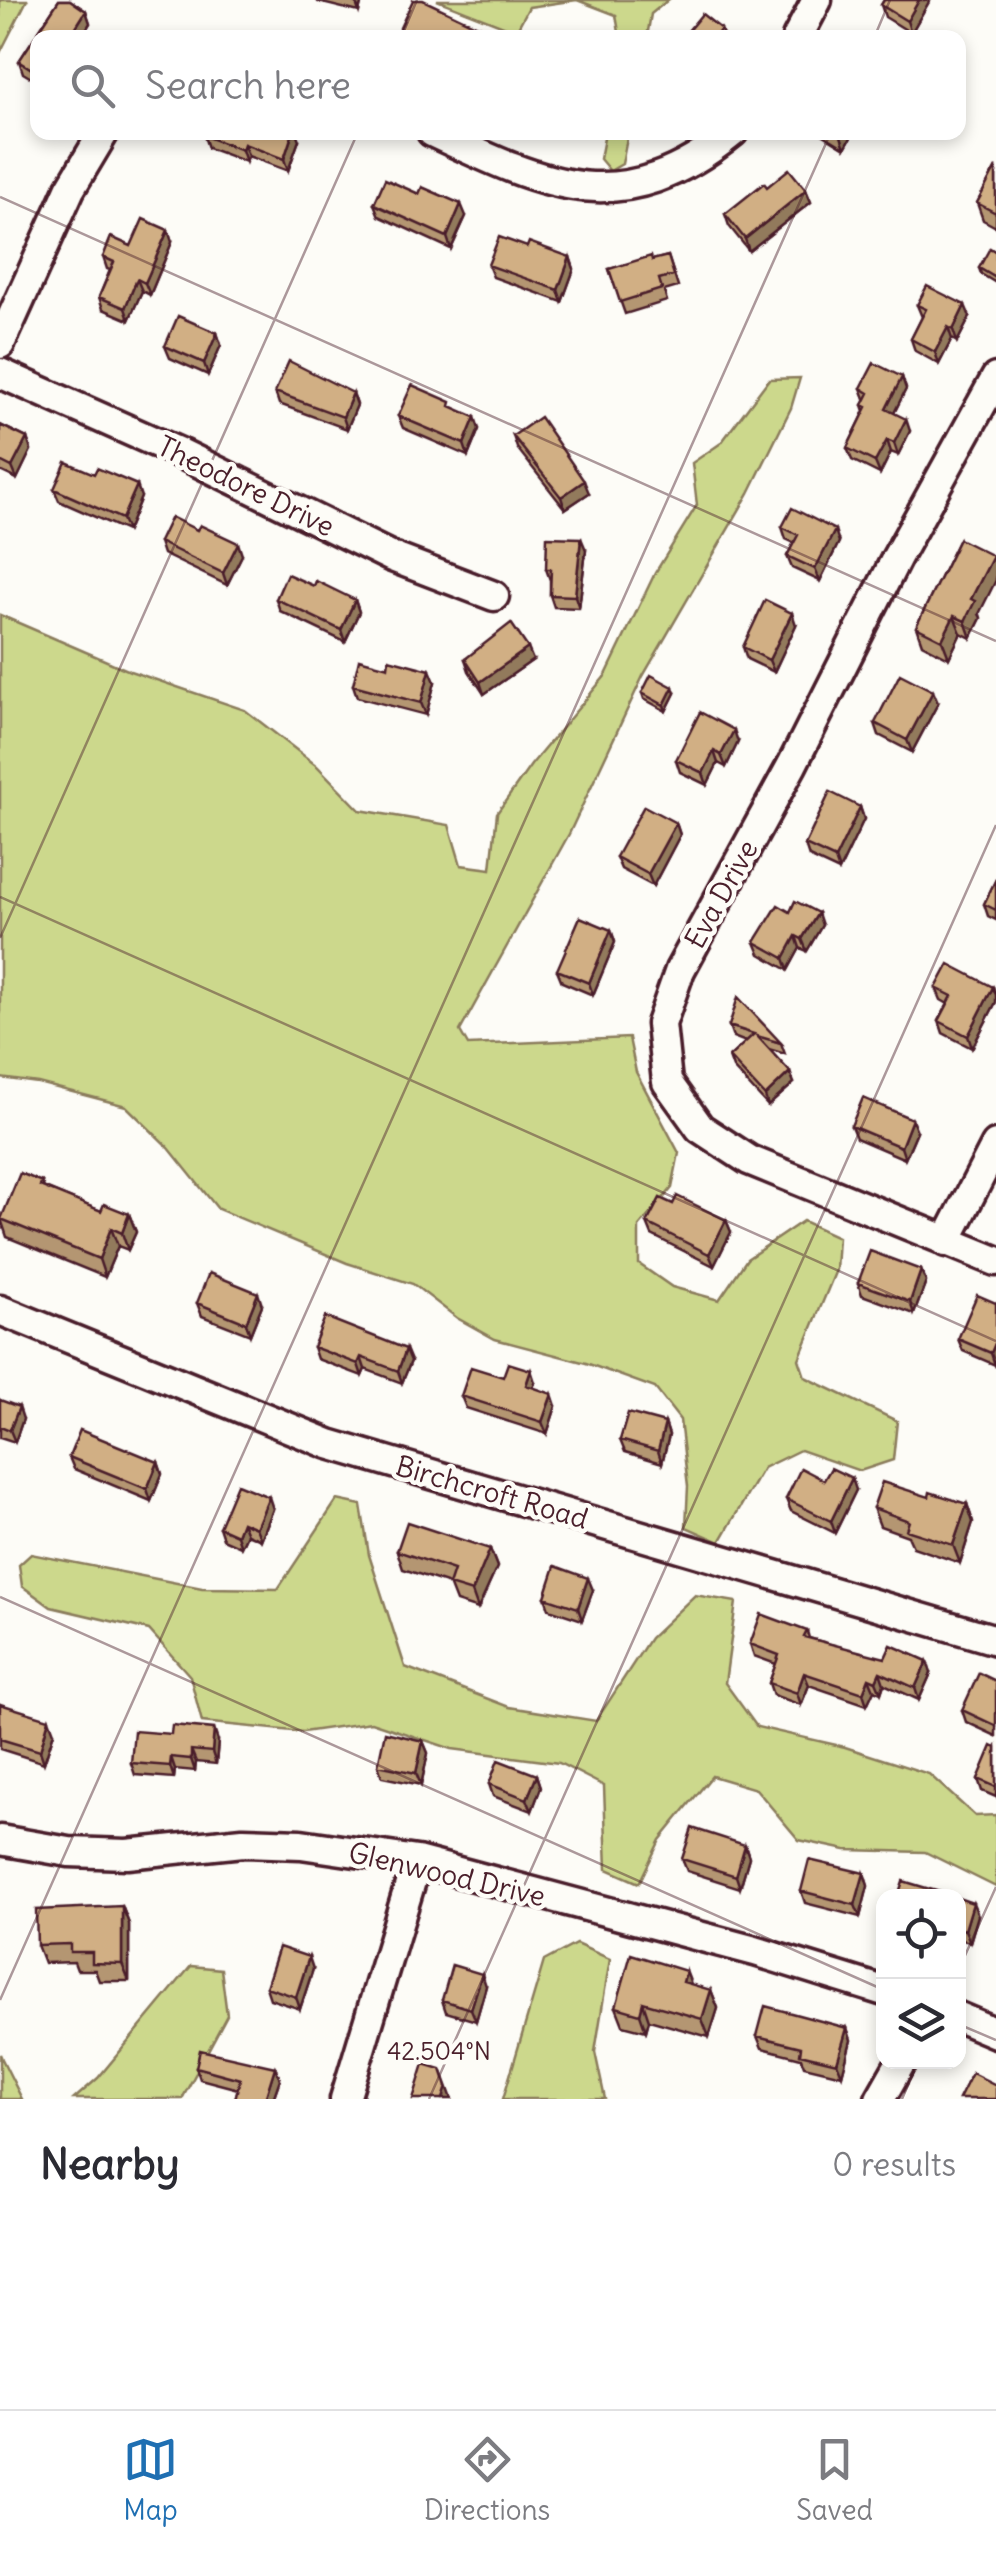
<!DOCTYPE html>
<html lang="en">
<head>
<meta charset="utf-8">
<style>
	:root { --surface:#fff; --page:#f2f2f3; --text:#2b2b33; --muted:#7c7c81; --line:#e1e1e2; --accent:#1f6fb2 }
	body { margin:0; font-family:Delius,sans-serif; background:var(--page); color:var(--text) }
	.controls { position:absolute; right:30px; bottom:30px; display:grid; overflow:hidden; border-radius:20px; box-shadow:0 5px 15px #0003 }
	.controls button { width:90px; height:90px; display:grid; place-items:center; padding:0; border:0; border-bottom:2px solid var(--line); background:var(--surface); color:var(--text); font:50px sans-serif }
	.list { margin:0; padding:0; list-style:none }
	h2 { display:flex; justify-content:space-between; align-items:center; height:130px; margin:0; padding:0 40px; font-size:42px }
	h2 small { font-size:32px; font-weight:400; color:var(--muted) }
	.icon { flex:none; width:55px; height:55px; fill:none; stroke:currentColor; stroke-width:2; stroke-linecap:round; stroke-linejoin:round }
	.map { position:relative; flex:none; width:996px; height:2099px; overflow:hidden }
	.search { position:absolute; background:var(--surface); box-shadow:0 5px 15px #0003; left:30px; right:30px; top:30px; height:110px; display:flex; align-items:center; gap:25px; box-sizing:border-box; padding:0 35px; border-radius:20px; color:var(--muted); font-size:38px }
	.sheet { height:310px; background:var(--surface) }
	nav { display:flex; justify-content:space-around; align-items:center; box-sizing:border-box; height:140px; border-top:2px solid var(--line); background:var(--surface); font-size:28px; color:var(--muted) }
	nav a { display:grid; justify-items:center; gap:5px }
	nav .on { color:var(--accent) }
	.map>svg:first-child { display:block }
	.green { fill:#ccd88c; stroke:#8b7c5c; stroke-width:2.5 }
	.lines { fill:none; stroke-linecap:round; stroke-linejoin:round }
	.street-casing { stroke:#4a1f2b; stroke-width:35 }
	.street { stroke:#fdfcf7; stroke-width:28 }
	.wall { fill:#b49672; stroke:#4a1f2b; stroke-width:2.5 }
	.shaded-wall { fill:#927a5c; stroke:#4a1f2b; stroke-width:2.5 }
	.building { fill:#d1af84; stroke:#4a1f2b; stroke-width:2.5 }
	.ticks { fill:none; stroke:#4a1f2b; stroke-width:2.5; stroke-opacity:0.45 }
	.labels { text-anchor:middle; stroke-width:9; stroke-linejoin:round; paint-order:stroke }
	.street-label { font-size:28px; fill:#4a1f2b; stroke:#fdfcf7 }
	.ticks-label { font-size:25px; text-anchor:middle; fill:#4a1f2b; stroke:#fdfcf7; stroke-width:9; stroke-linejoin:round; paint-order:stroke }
</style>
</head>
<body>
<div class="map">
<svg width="996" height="2099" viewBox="0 0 996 2099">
	<rect width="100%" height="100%" fill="#fdfcf7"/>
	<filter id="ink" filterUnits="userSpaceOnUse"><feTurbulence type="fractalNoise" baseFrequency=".01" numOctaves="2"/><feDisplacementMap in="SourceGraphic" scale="20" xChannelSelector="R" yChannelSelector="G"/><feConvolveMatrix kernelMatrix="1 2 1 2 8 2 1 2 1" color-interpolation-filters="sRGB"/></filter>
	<g filter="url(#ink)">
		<path class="green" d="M0 0H27L0 53Z
			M437 0H668L651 14 647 37 620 38 616 15 577 0 529 7 516 31Z
			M605 133H628L622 164 610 171 600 159Z
			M800 378 791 408 749 493 643 676 569 834 460 1031 468 1045 629 1038 636 1072 679 1153 672 1188 639 1227V1264L672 1287 719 1300 747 1259 803 1221 838 1237 836 1270 799 1359 805 1377 897 1421 893 1460 860 1471 800 1450 763 1468 720 1542 686 1527 688 1486 680 1420 655 1388 586 1363 495 1339 457 1318 413 1284 347 1263 218 1209 169 1148 126 1106 38 1083 0 1078V615L130 671 245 710 317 766 360 810 449 825 461 865 491 869 497 813 531 765 606 675 655 573 697 505 692 463 721 443 769 379Z
			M337 1500 361 1505 369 1555 405 1667 509 1707 596 1721 650 1638 695 1595 736 1602 725 1683 757 1727 845 1747 929 1774 975 1816 996 1815V1887L925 1852 846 1850 799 1840 756 1789 712 1776 660 1840 639 1883 607 1869 604 1786 559 1763 452 1749 371 1722 303 1732 202 1722 190 1676 149 1630 51 1607 22 1586 19 1565 31 1554 202 1588 278 1589Z
			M576 1944 610 1959 595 2052 605 2099H503L544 1961Z
			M191 1966 221 1969 227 2015 182 2099H74L98 2078Z
			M0 2054 2 2059 22 2099H0Z"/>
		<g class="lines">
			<defs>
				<path id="street" d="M797 38 817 0
					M432 132C548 187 622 222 733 132
					M0 344 70 189 104 132
					M0 373 182 454 392 557 494 596
					M996 378 897 557 792 765 680 970 661 1024 667 1082 700 1128 749 1160 996 1261
					M946 1242 996 1145
					M0 1310 329 1444 996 1640
					M0 1840 69 1852 127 1854 243 1842 301 1844 417 1861 755 1951 884 1991
					M958 2017 996 2033
					M345 2099 417 1861
					M880 2099 901 2062"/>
			</defs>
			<use href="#street" class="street-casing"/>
			<use href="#street" class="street"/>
		</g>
		<path class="wall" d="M59 0H70L86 11 90 23 81 38H38V82L23 73 19 61Z
			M317 0H362L359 12 318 2Z
			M884 0H930L911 33 885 17 881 5Z
			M480 27 484 38H401L399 30Z
			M819 132H854L845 148Z
			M204 136 299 140 288 171 248 156 246 162 208 148Z
			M996 167V227L983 220 977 203Z
			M767 187 806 190 811 202 749 251 729 226 725 214Z
			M419 194 466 216 451 249 379 216 374 204Z
			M172 242 150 295 142 291 129 320 103 309 99 297 110 270 107 269 103 257 131 246Z
			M527 247 570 257 574 269 562 302 493 277 488 265Z
			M996 252V283L981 274 979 268Z
			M668 256 678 287 664 291 667 301 625 314 609 269 653 260Z
			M917 305 970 317 957 342 952 339 939 364 915 351 911 339 922 317Z
			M217 333 221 345 208 375 170 358 165 346Z
			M902 377 906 389 894 413 910 431 898 455 891 452 880 474 852 460 847 448 865 411 863 405 866 401 861 388Z
			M275 392 353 393 357 405 347 429 279 404Z
			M454 408 479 429 468 456 403 428 398 416Z
			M0 425 27 438 31 450 17 479 0 471Z
			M513 436 589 493 565 509 517 448Z
			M94 474 141 497 127 531 59 501 54 489Z
			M782 527 839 542 820 581 792 568 787 556 794 543 786 539Z
			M197 530 242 555 227 585 163 554 159 542Z
			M959 539 981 618 971 638 961 633 949 658 922 644 916 627Z
			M586 550 579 608 554 607 550 595V580L546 569Z
			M314 586 355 600 359 612 345 642 280 611 276 599Z
			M796 625 774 672 747 659 743 647Z
			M465 659 533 660 484 694 469 671Z
			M435 682 426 715 357 697 353 685Z
			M642 693H675L666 711 644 699Z
			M938 703 912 752 879 735 875 723Z
			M738 742 726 767 718 763 707 785 680 772 676 760Z
			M860 807 864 819 839 871 809 857 805 845Z
			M676 823 680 835 653 886 621 869 616 857Z
			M996 879V920L988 916 984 904Z
			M790 912 822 925 807 951 800 948 788 970 760 954 755 942Z
			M611 930 615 942 593 995 562 982 557 970Z
			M993 987 996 995V1002L972 1048 943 1033 939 1021 948 1004 941 1000 936 988Z
			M729 1026 781 1043 785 1054 769 1049 794 1083 768 1106 733 1068 729 1057 746 1042 733 1037Z
			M851 1126 917 1131 905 1159 856 1138Z
			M42 1182 44 1188 101 1211 129 1214 136 1232 128 1250 118 1246 105 1277 7 1237 1 1219Z
			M673 1204 726 1220 731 1232 714 1266 652 1235 647 1223Z
			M921 1270 926 1282 914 1314 862 1295 858 1283Z
			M197 1303 262 1305 250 1335 202 1316Z
			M996 1303V1363L995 1365 963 1351 958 1339Z
			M313 1347 411 1361 402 1383 365 1369 362 1376 317 1359Z
			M503 1377 535 1382 533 1388 556 1406 547 1434 466 1408 461 1396Z
			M0 1400 23 1419 15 1442 0 1437Z
			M665 1423 669 1435 662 1463 625 1452 620 1440Z
			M69 1457 158 1462 162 1474 151 1501 74 1469Z
			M824 1480 856 1490 835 1533 791 1511 786 1499Z
			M967 1504 973 1522 960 1563 913 1547 908 1536 880 1526 873 1508Z
			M273 1509 261 1540 247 1534 241 1547 223 1539 219 1527Z
			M490 1549 497 1567 478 1609 456 1602 449 1584 403 1569 397 1551Z
			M593 1590 582 1620 549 1609 545 1597Z
			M807 1631 809 1638 931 1673 919 1700 884 1684 881 1693 874 1690 867 1705 809 1685 801 1705 773 1695 769 1683 776 1664 754 1656 750 1644Z
			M996 1681V1736L966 1722 962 1710Z
			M0 1704 54 1732 44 1763 0 1749Z
			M218 1741 216 1764 196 1762 195 1771 175 1769 174 1778 135 1775 131 1763Z
			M423 1741 428 1753 421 1785 382 1777 378 1765Z
			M996 1748V1797L982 1791 978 1779Z
			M537 1775 541 1787 532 1811 493 1796 489 1784Z
			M745 1845 749 1857 740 1888 687 1871 682 1859Z
			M864 1873 868 1886 860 1917 805 1903 801 1891Z
			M958 1898 978 1915 970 1942 958 1939Z
			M122 1906 129 1924V1981H99L95 1970H77L74 1962 44 1963 37 1945Z
			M313 1969 300 2009 270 1999 266 1987Z
			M486 1986 476 2021 446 2012 442 2000Z
			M711 1990 718 2008 709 2037 649 2020 646 2031 623 2025 616 2007Z
			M847 2028 851 2040 842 2075 804 2066 801 2058 762 2048 757 2036Z
			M196 2067H275L280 2079 273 2099H235L238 2089 200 2079Z"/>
		<path class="shaded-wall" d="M355 0H362L359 12Z
			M919 0H930L911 33 907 21Z
			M86 11 90 23 81 38H69Z
			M480 27 484 38H475Z
			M721 29 724 38H714Z
			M293 132H296L299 140 288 171 284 159Z
			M843 132H854L845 148 841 136Z
			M244 144 248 156 246 162 242 150Z
			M806 190 811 202 749 251 745 239Z
			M461 204 466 216 451 249 447 237Z
			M168 230 172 242 150 295 145 283Z
			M570 257 574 269 562 302 558 290Z
			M137 279 142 291 129 320 125 308Z
			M965 305 970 317 957 342 953 330Z
			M948 327 952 339 939 364 935 352Z
			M217 333 221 345 208 375 204 363Z
			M902 377 906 389 890 421 886 409Z
			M353 393 357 405 347 429 343 417Z
			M475 417 479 429 468 456 464 444Z
			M906 419 910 431 898 455 894 443Z
			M27 438 31 450 17 479 12 467Z
			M887 440 891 452 880 474 875 462Z
			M584 481 589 493 565 509 561 497Z
			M137 485 141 497 127 531 122 519Z
			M835 530 839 542 820 581 815 569Z
			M581 538 586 550 579 608 575 596Z
			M238 543 242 555 227 585 223 573Z
			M993 556 996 565V580L979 614 981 618 971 638 965 621 971 599Z
			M355 600 359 612 345 642 341 630Z
			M792 613 796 625 774 672 769 660Z
			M954 616 961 633 949 658 942 640Z
			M528 648 533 660 484 694 480 682Z
			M430 670 435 682 426 715 421 703Z
			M673 687 675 693 666 711 664 705Z
			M933 691 938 703 912 752 907 740Z
			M734 730 738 742 726 767 721 755Z
			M714 751 718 763 707 785 703 773Z
			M860 807 864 819 839 871 835 859Z
			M676 823 680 835 653 886 648 874Z
			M818 913 822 925 807 951 802 939Z
			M611 930 615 942 593 995 589 983Z
			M796 936 800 948 788 970 784 958Z
			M993 987 996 995V1002L972 1048 968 1036Z
			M790 1072 794 1083 768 1106 765 1096Z
			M912 1119 917 1131 905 1159 901 1147Z
			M129 1214 136 1232 128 1250 122 1233Z
			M726 1220 731 1232 714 1266 709 1254Z
			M111 1228 118 1246 105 1277 99 1259Z
			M921 1270 926 1282 914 1314 910 1302Z
			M258 1293 262 1305 250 1335 246 1323Z
			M996 1341V1363L995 1365 991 1353Z
			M406 1349 411 1361 402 1383 398 1371Z
			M361 1357 365 1369 362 1376 358 1364Z
			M531 1370 535 1382 530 1397 526 1385Z
			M552 1394 556 1406 547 1434 542 1422Z
			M19 1407 23 1419 15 1442 10 1430Z
			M665 1423 669 1435 662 1463 658 1451Z
			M158 1462 162 1474 151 1501 147 1489Z
			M852 1478 856 1490 835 1533 831 1521Z
			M269 1497 273 1509 261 1540 256 1528Z
			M967 1504 973 1522 960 1563 953 1545Z
			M242 1522 247 1534 241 1547 237 1535Z
			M490 1549 497 1567 478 1609 472 1592Z
			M588 1578 593 1590 582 1620 578 1608Z
			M927 1661 931 1673 919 1700 915 1688Z
			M880 1672 884 1684 881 1693 876 1681Z
			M804 1673 809 1685 801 1705 797 1693Z
			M869 1678 874 1690 867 1705 863 1693Z
			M49 1719 54 1732 44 1763 40 1751Z
			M214 1729 218 1741 216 1764 212 1752Z
			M423 1741 428 1753 421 1785 416 1773Z
			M191 1750 196 1762 195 1771 191 1759Z
			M171 1757 175 1769 174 1778 170 1766Z
			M537 1775 541 1787 532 1811 527 1799Z
			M745 1845 749 1857 740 1888 736 1876Z
			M864 1873 868 1886 860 1917 855 1905Z
			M973 1903 978 1915 970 1942 965 1930Z
			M122 1906 129 1924V1981L122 1964Z
			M309 1957 313 1969 300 2009 296 1997Z
			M686 1971 693 1989 683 1982Z
			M482 1974 486 1986 476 2021 471 2009Z
			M711 1990 718 2008 709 2037 702 2019Z
			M643 2002 649 2020 646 2031 640 2014Z
			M847 2028 851 2040 842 2075 837 2063Z
			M275 2067 280 2079 273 2099H265Z
			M441 2069 452 2099H443Z"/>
		<path class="building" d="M59 0H70L86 11 69 38H38V73L19 61Z
			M413 0H423L480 27 475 38H415L399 30Z
			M884 0H919L907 21 881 5Z
			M702 14 721 29 714 38H682Z
			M205 132H293L284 159 244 144 242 150 204 136Z
			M996 167V213L977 203Z
			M789 169 806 190 745 239 725 214 764 183 767 187Z
			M385 179 419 194 422 187 461 204 447 237 374 204Z
			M143 219 168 230 145 283 137 279 125 308 99 297 114 262 103 257 111 237 131 246Z
			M499 237 527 247 529 242 570 257 558 290 488 265Z
			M990 248 996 252V278L979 268Z
			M651 256 652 260 668 256 674 275 659 279 662 289 620 302 609 269Z
			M927 286 965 305 953 330 948 327 935 352 911 339 926 309 917 305Z
			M178 316 217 333 204 363 165 346Z
			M289 361 353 393 343 417 275 392Z
			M874 363 902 377 886 409 906 419 894 443 887 440 875 462 847 448 867 407 863 405 869 393 861 388Z
			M412 385 451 402 450 406 475 417 464 444 398 416Z
			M540 417 584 481 561 497 513 436Z
			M0 425 27 438 12 467 0 461Z
			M66 462 94 474 97 468 137 485 122 519 54 489Z
			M792 508 835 530 815 569 787 556 798 535 782 527Z
			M171 517 197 530 200 525 238 543 223 573 159 542Z
			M547 537 581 538 575 596 550 595 551 569H546Z
			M959 539 993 556 971 599 975 601 965 621 954 616 942 640 916 627Z
			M287 574 314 586 316 581 355 600 341 630 276 599Z
			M765 600 792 613 769 660 743 647Z
			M511 623 528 648 480 682 465 659Z
			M359 659 388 667 389 659 430 670 421 703 353 685Z
			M900 674 933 691 907 740 875 723Z
			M651 675 673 687 664 705 642 693Z
			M700 712 734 730 721 755 714 751 703 773 676 760Z
			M830 792 860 807 835 859 805 845Z
			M644 806 676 823 648 874 616 857Z
			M996 879V910L984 904Z
			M795 901 818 913 802 939 796 936 784 958 755 942 778 905 790 912Z
			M580 917 611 930 589 983 557 970Z
			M949 964 993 987 968 1036 939 1021 952 996 936 988Z
			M738 997 781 1043 757 1036 790 1072 765 1096 729 1057 754 1034 729 1026Z
			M863 1098 912 1119 901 1147 851 1126Z
			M20 1173 42 1182 40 1186 101 1211 104 1204 129 1214 122 1233 111 1228 99 1259 1 1219Z
			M677 1196 726 1220 709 1254 647 1223 660 1198 673 1204Z
			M870 1251 921 1270 910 1302 858 1283Z
			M209 1273 258 1293 246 1323 197 1303Z
			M977 1295 996 1303V1341L991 1353 958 1339Z
			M325 1317 406 1349 398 1371 361 1357 358 1364 313 1347Z
			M508 1363 531 1370 526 1385 552 1394 542 1422 461 1396 471 1367 503 1377Z
			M0 1400 19 1407 10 1430 0 1426Z
			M628 1413 665 1423 658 1451 620 1440Z
			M80 1430 158 1462 147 1489 69 1457Z
			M801 1468 824 1480 831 1468 852 1478 831 1521 786 1499Z
			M882 1482 929 1497 930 1492 967 1504 953 1545 906 1530 909 1521 873 1508Z
			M237 1484 269 1497 256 1528 242 1522 237 1535 219 1527Z
			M407 1522 490 1549 472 1592 449 1585 454 1570 397 1551Z
			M555 1566 588 1578 578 1608 545 1597Z
			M761 1614 807 1631 804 1637 885 1658 891 1645 927 1661 915 1688 880 1672 876 1681 869 1678 863 1693 804 1673 797 1693 769 1683 779 1655 750 1644Z
			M979 1673 996 1681V1726L962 1710Z
			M0 1704 49 1719 40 1751 0 1739Z
			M172 1725 214 1729 212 1752 191 1750V1759L171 1757 170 1766 131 1763 134 1731 171 1734Z
			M385 1732 423 1741 416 1773 378 1765Z
			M992 1746 996 1748V1787L978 1779Z
			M498 1760 537 1775 527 1799 489 1784Z
			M692 1828 745 1845 736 1876 682 1859Z
			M809 1860 864 1873 855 1905 801 1891Z
			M903 1881 953 1896H898Z
			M958 1898 973 1903 965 1930 958 1928Z
			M122 1906V1964L92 1963V1952H70V1944L37 1945 36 1910Z
			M279 1947 309 1957 296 1997 266 1987Z
			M631 1954 686 1971 683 1982 711 1990 702 2019 643 2002 640 2014 616 2007Z
			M452 1965 482 1974 471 2009 442 2000Z
			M765 2006 847 2028 837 2063 800 2054 801 2047 757 2036Z
			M200 2050 275 2067 265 2099H235L240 2079 196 2067Z
			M424 2064 441 2069 447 2087 443 2099H413Z
			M972 2073 996 2085V2099H959Z"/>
	</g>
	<path class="ticks" d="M401 38 417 0M874 38 890 0M0 197 996 641M0 897 996 1341M0 938 358 132M0 1597 884 1990M958 1971 996 1887M0 2000 831 132M958 2024 996 2040M429 2099 996 825M902 2099 918 2062"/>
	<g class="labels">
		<g class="street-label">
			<text transform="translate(246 486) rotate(26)" y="10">Theodore Drive</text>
			<text transform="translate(721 894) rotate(-61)" y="10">Eva Drive</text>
			<text transform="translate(492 1492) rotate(16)" y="10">Birchcroft Road</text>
			<text transform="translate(447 1874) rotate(13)" y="10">Glenwood Drive</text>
		</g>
	</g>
	<g class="ticks-label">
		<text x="439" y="2060">42.504°N</text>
	</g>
</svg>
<div class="controls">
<button><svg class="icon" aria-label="locate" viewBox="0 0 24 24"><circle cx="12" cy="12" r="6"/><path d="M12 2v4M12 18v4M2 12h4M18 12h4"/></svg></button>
<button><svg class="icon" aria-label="layers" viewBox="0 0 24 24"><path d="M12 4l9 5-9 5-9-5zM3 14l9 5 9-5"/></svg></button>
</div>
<div class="search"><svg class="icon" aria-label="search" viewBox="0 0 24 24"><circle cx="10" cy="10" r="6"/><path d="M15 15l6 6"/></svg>Search here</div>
</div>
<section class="sheet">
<h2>Nearby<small>0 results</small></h2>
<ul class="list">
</ul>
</section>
<nav>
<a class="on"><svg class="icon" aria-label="map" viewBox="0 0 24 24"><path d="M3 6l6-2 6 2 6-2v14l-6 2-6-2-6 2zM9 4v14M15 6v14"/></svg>Map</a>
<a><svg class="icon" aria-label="directions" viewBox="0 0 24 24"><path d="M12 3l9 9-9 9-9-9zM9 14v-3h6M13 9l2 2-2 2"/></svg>Directions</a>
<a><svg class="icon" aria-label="saved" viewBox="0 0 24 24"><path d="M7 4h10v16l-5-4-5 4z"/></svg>Saved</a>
</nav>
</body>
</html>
